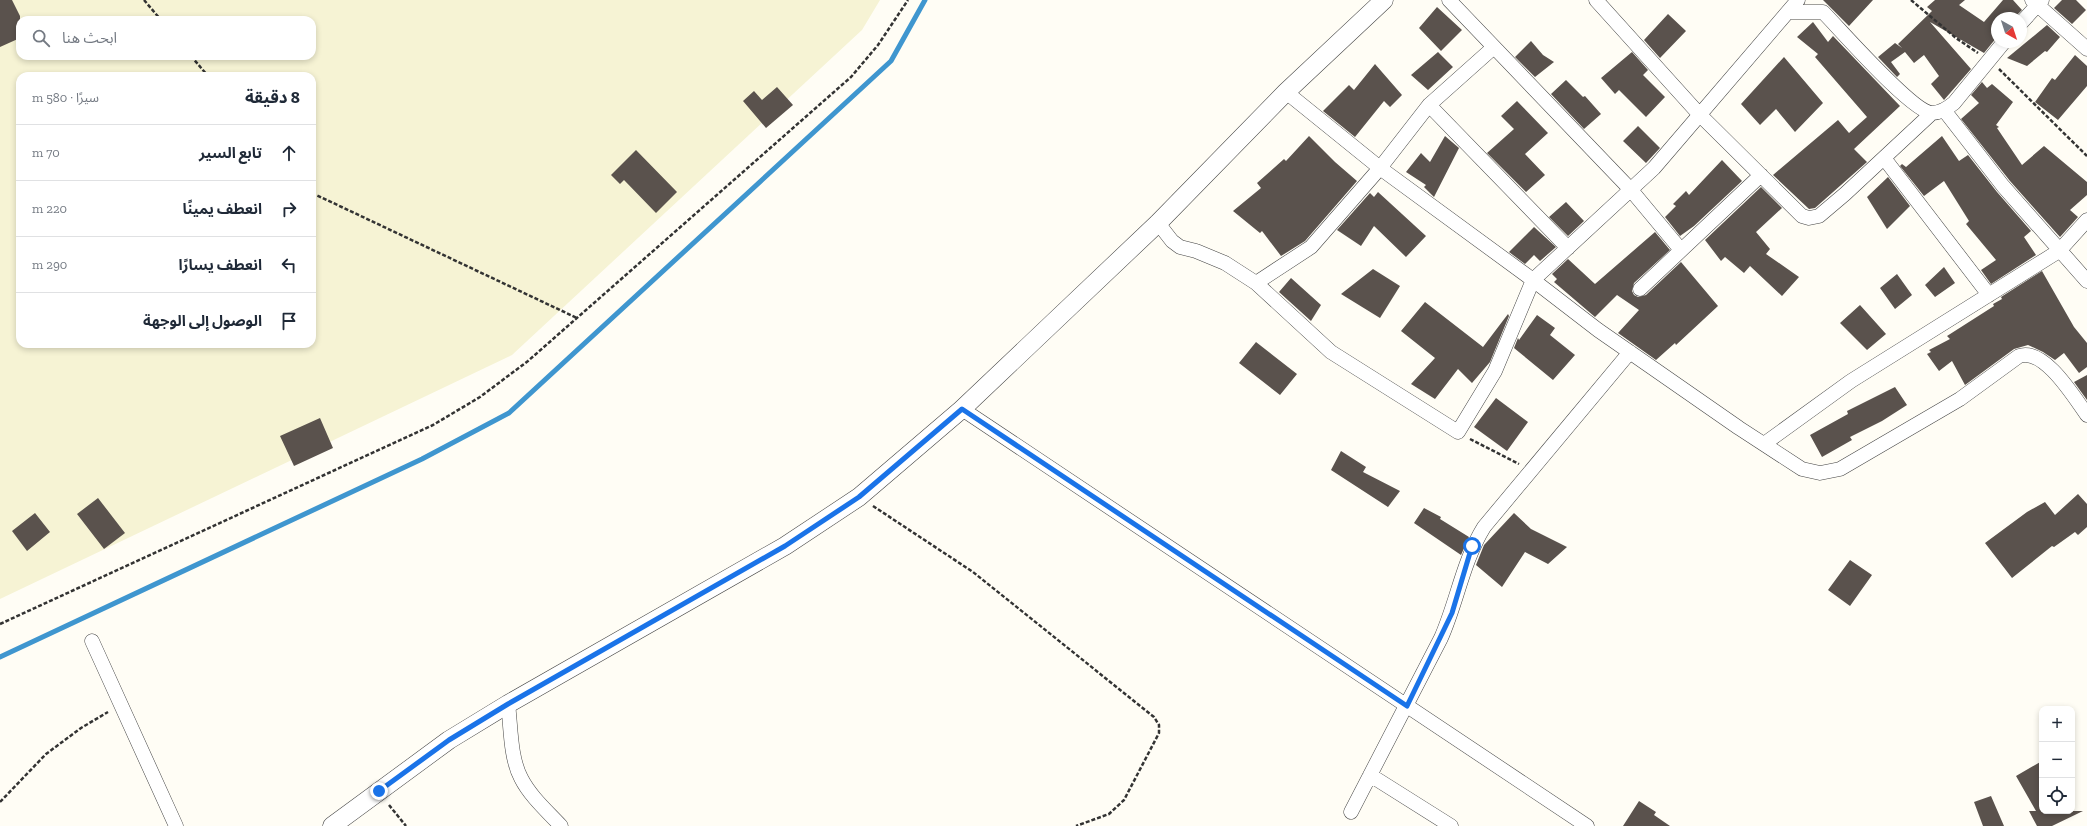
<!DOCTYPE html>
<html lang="ar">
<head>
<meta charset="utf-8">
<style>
	:root { --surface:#fff; --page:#f6f6f7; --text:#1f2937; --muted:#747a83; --line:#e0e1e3 }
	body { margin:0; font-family:"Zilla Slab","Noto Sans Arabic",serif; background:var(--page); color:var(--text); direction:rtl }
	.controls { position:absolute; right:12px; bottom:12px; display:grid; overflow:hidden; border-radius:8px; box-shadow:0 2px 6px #0003 }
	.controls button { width:36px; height:36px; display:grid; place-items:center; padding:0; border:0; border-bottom:1px solid var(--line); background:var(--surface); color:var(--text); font:20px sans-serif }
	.compass { position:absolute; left:1991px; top:12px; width:36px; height:36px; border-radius:50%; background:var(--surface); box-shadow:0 2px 6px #0003; rotate:141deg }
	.stop { position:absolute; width:12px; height:12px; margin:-9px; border:3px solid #1a73e8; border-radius:50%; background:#fff }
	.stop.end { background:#1a73e8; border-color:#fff; box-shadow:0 1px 4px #0008 }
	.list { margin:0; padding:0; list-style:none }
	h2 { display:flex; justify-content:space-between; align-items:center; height:52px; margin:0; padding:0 16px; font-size:17px }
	h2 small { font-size:13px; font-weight:400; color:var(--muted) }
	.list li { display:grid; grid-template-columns:26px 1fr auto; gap:12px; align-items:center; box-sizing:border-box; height:56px; padding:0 16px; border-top:1px solid var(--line) }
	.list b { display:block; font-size:15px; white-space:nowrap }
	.list em { font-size:13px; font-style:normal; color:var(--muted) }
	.icon { flex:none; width:22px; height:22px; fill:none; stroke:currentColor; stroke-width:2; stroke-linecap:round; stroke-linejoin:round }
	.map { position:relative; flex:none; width:2087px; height:826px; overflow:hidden; direction:ltr }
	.search { position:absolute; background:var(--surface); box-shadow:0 2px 6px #0003; left:16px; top:16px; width:300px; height:44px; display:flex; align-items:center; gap:10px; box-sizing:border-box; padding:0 14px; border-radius:12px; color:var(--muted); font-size:15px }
	.panel { position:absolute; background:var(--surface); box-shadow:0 2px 6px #0003; left:16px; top:72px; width:300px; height:276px; border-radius:12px; direction:rtl }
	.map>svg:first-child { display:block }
	.farmland { fill:#f6f3d4; fill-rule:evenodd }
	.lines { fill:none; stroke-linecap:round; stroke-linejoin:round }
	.stream { stroke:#3f96cf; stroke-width:5 }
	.building { fill:#5a524d }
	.minor-casing { stroke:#444; stroke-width:15 }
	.tertiary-casing { stroke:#444; stroke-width:19 }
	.path { stroke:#333; stroke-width:2.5; stroke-dasharray:4 2; stroke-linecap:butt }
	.minor { stroke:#fff; stroke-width:14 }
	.tertiary { stroke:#fff; stroke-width:18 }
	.route { stroke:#1a73e8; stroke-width:5 }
</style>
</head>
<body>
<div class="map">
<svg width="2087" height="826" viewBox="0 0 2087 826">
	<rect width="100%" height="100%" fill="#fffdf5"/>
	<path class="farmland" d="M0 0H880L862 30 512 355 0 599ZM20 20H312V56H20ZM20 76H312V344H20Z"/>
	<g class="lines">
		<path class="stream" d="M0 657 422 459 509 413 891 61 925 0"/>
	</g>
	<path class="building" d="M0 0H12L20 16V38L0 47Z
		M1823 0H1873L1849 26Z
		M1935 0H1965L1959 5 1984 22 2003 0H2013L2022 10 2014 18H1997V37L1984 53 1930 22 1971 69 1944 100 1931 84 1939 76 1924 55 1914 63 1905 52 1891 62 1900 74 1897 77 1878 57 1895 43 1902 48 1898 44 1932 11 1927 7Z
		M2062 0H2076L2086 10 2072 24 2054 8Z
		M1437 7 1462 30 1441 51 1419 28Z
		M1668 14 1686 31 1660 58 1644 40Z
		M1813 22 1828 42 1833 36 1900 106 1854 149 1867 162 1815 208 1809 209 1773 175 1838 120 1849 133 1867 117 1815 57 1818 54 1797 37Z
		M2047 25 2060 37 2047 52 2045 51 2027 66 2007 58Z
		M1531 41 1543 55 1554 62 1535 77 1515 57Z
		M1438 52 1453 67 1428 90 1411 75Z
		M1632 52 1648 70 1643 75 1665 97 1646 117 1619 90 1615 94 1601 78Z
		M2075 55 2087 66V86L2058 120 2035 102 2052 78 2055 80Z
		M1784 57 1823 103 1795 132 1776 109 1760 125 1741 104Z
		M1375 64 1402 95 1390 107 1384 101 1355 137 1323 111 1349 85 1354 90Z
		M1566 80 1583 97 1585 96 1601 114 1584 129 1551 94Z
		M1982 82 1987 88 1992 84 2013 102 1996 125 1999 127 1997 128 2022 165 2044 146 2087 182V195L2070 210 2078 217 2060 237 2010 181 1961 119 1979 103 1971 95Z
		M777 87 793 105 766 128 743 101 754 91 762 100Z
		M1517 101 1548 133 1525 154 1545 175 1526 192 1487 153 1514 129 1501 116Z
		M1638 126 1660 148 1646 163 1623 141Z
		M1309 136 1335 162 1357 181 1305 241 1281 256 1262 231 1260 233 1233 211 1261 188 1257 183 1284 159 1286 161Z
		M1445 136 1459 148 1434 197 1424 187 1426 185 1406 172 1421 153 1430 162Z
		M1942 136 1959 161 1968 155 1997 192 2031 231 2024 237 2036 255 1991 284 1981 270 1996 260 1966 224 1969 221 1944 181 1924 196 1900 166 1902 164 1906 167Z
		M636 150 677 192 656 213 624 180 620 184 611 175Z
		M1722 160 1742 181 1694 226 1680 236 1665 217 1676 206 1673 204 1686 191 1689 195Z
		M1888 177 1910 206 1887 229 1867 197Z
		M1761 187 1782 208 1756 232 1770 249 1766 254 1799 277 1782 296 1750 266 1744 273 1725 257 1721 261 1705 240Z
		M1378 192 1426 236 1406 257 1374 226 1361 246 1337 230 1370 193 1374 197Z
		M1566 202 1584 221 1568 236 1549 217Z
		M1534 227 1556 247 1540 261 1534 255 1525 264 1509 252Z
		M1655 232 1670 250 1634 283 1632 291 1634 295 1638 297 1646 295 1681 262 1718 306 1676 345 1675 343 1656 360 1618 333 1639 310 1617 295 1595 317 1554 282 1557 279 1552 274 1568 259 1595 284Z
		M1944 267 1955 283 1935 297 1925 285Z
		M1373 269 1400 286 1380 318 1341 294Z
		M2042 271 2074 327 2087 343V367L2079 373 2064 353 2055 360 2043 352 2028 345 2014 349 1965 385 1952 361 1939 371 1927 354 1931 352 1929 350 1950 339 1947 336 1994 306 1993 304 2002 299 2001 297Z
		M1897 274 1912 295 1895 309 1880 288Z
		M1291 278 1321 305 1311 321 1279 292Z
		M1425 302 1483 347 1508 314 1509 316 1490 362 1472 383 1458 369 1435 399 1411 384 1435 358 1401 331Z
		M1860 305 1886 334 1867 350 1840 323Z
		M1537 315 1555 328 1550 335 1575 355 1553 380 1514 348 1518 338 1519 340Z
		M1256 342 1297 374 1280 395 1239 363Z
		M2087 375V400L2074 382Z
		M1895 387 1907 405 1882 421 1850 437 1852 440 1822 457 1810 435 1848 414 1847 411Z
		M1496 398 1528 422 1507 451 1474 427Z
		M320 418 333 448 294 466 280 436Z
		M1341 451 1366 467 1363 472 1400 491 1388 507 1331 470Z
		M2078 494 2087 504V527L2078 535 2075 532 2054 547 2052 546 2012 578 1985 543 2027 512 2045 502 2055 515Z
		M98 498 125 533 104 549 77 514Z
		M1424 508 1441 517 1440 519 1469 537 1461 555 1414 523Z
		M35 513 50 532 27 551 12 531Z
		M1514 513 1531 529 1567 547 1548 564 1525 552 1502 587 1476 565 1484 545Z
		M1850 560 1872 575 1850 606 1828 590Z
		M2042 761V811H2083L2052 826H2037L2029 811H2036L2016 776Z
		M1991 796 2004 826H1983L1974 802Z
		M1639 801 1656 812 1654 815 1670 826H1623Z"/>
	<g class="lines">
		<defs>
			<path id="minor" d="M1449 0 1631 190 1681 250
				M1596 0 1699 114 1802 216 1809 218 1819 216 1845 194 1932 113
				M2032 0 2087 49
				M1788 12H1823C1840 29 1912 112 1932 113 1941 113 1948 108 1954 103L2004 42
				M2021 23 2042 0
				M1286 92 1380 168 1533 280 1654 168 1798 0
				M1429 105 1568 248
				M1944 110 2003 186 2087 281
				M1884 158 1989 295
				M1158 223 1172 241 1180 247 1196 251 1225 263 1256 283 1331 352 1458 432 1495 371 1533 280 1598 330 1739 428 1802 469 1820 473 1840 469 1960 399 2019 356C2044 347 2074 397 2087 415
				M1256 283 1311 247 1380 168 1429 105 1494 47
				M1640 289 1761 175
				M962 409 1587 826
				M1764 444 1851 381 2059 251 2087 220
				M92 641 176 826
				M508 704C511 727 510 757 521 778 530 796 547 811 561 826
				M1370 775 1451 826
				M1351 812 1441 638C1457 602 1463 561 1484 527L1630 352"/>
			<path id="tertiary" d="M332 826 449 740 508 704 785 546 859 497 962 409 1158 223 1286 92 1384 0"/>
		</defs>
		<use href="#minor" class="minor-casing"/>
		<use href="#tertiary" class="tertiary-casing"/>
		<path class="path" d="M144 0 161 20
			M1911 0 1956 38 1978 53
			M191 56 208 76
			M1999 69 2087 156
			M312 193 577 318
			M1470 439 1519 464
			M873 506 973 572 1154 717 1159 725V733L1124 800 1109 814 1076 826
			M0 624 433 425 480 397 528 361 851 77 878 45 908 0
			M0 802 46 754 81 728 108 712
			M389 805 406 826"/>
		<use href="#minor" class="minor"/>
		<use href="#tertiary" class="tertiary"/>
	</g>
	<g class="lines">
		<path class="route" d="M379 791 449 740 508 704 785 546 859 497 962 409 1407 706 1452 613 1472 546"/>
	</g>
</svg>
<div class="controls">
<button>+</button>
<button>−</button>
<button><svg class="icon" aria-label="locate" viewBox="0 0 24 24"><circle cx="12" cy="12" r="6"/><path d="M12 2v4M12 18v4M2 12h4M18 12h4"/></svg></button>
</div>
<svg class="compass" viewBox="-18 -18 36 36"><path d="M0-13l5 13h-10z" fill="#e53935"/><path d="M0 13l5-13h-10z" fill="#747a83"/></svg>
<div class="stop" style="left:1472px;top:546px"></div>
<div class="stop end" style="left:379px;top:791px"></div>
<div class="search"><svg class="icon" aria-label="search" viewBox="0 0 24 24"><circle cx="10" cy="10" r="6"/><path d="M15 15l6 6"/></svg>ابحث هنا</div>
<section class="panel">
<h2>8 دقيقة<small>سيرًا · 580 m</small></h2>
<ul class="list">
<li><svg class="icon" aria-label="ahead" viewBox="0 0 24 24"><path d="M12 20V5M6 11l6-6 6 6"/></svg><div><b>تابع السير</b></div><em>70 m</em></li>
<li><svg class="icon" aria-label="right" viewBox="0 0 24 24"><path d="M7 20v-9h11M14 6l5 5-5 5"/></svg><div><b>انعطف يمينًا</b></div><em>220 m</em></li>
<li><svg class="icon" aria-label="left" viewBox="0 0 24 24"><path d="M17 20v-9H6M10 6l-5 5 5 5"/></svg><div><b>انعطف يسارًا</b></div><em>290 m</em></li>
<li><svg class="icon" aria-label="arrive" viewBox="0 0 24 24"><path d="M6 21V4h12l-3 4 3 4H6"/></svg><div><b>الوصول إلى الوجهة</b></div></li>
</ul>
</section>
</div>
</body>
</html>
